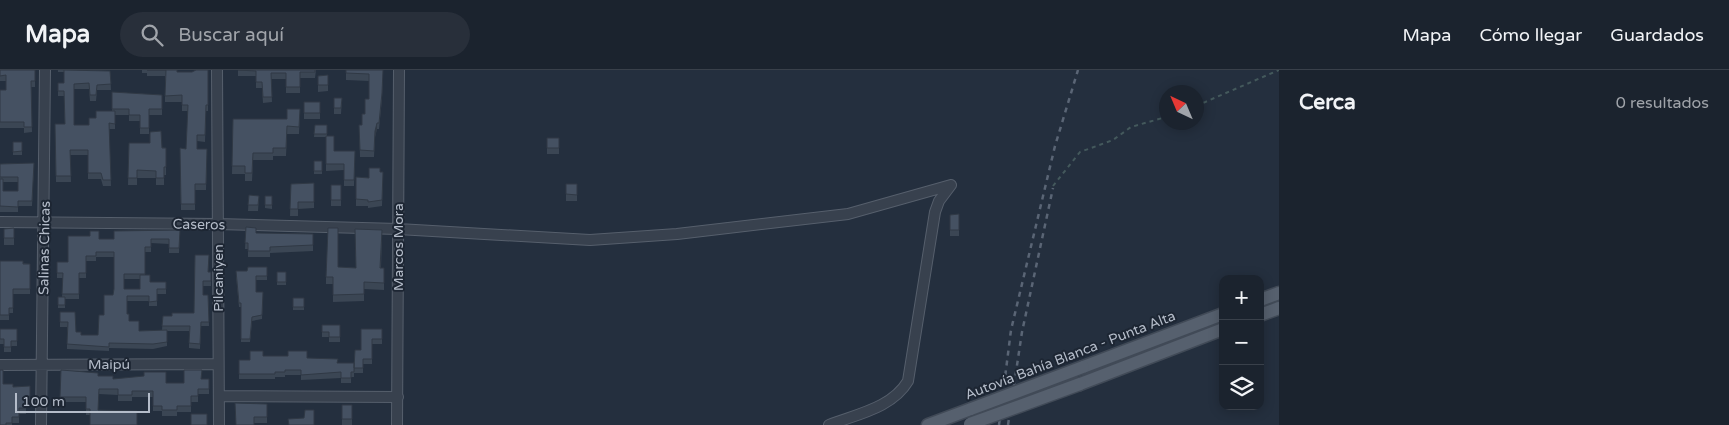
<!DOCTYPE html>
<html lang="es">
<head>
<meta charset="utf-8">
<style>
	:root { --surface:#1b232e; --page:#282f3a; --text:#f1f3f6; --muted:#a0a4aa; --line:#39404a }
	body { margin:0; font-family:"Varela Round",sans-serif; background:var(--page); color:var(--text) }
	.controls { position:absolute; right:15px; bottom:15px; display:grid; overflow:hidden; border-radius:10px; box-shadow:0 2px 12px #0003 }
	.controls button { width:45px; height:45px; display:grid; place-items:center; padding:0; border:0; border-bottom:1px solid var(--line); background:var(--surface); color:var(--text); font:25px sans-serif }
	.compass { position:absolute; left:1159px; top:15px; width:45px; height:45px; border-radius:50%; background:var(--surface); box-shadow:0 2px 12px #0003; rotate:316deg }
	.scale { position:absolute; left:15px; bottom:12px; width:135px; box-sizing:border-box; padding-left:5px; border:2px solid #b4bcc9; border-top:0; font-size:14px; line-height:18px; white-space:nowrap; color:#b4bcc9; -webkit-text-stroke:4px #1d2633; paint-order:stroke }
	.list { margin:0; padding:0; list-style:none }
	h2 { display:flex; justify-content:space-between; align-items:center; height:65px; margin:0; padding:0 20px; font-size:21px }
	h2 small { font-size:16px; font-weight:400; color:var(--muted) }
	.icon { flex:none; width:28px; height:28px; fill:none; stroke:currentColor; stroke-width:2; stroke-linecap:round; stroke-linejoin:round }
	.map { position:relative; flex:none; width:1279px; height:355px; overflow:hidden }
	header { display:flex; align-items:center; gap:30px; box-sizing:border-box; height:70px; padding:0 25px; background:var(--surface); border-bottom:1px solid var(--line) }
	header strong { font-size:24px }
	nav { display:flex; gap:28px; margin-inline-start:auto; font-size:18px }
	.search { width:350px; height:45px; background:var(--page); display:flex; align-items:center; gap:12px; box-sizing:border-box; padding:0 18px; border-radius:28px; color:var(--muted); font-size:19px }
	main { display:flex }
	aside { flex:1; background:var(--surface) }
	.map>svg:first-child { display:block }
	.green { fill:#263c3f }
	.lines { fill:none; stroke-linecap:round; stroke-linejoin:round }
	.minor-casing { stroke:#565f6c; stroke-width:12 }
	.major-casing { stroke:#414a57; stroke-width:15 }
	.path { stroke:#44595c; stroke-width:2; stroke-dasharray:4 4; stroke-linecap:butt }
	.minor { stroke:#38414e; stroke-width:10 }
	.major { stroke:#56606e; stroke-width:12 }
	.rail { stroke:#5a6575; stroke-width:2.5; stroke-dasharray:5 5; stroke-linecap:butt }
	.major-bridge-casing { stroke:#414a57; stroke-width:15; stroke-linecap:butt }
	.major-bridge { stroke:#56606e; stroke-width:12 }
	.wall { fill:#3b4654; fill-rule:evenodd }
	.shaded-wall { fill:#303945 }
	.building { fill:#455162; stroke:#303945 }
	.labels { text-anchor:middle; stroke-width:4; stroke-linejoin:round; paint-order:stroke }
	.street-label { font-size:14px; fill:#b4bcc9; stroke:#1d2633 }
</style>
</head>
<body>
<header>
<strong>Mapa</strong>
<div class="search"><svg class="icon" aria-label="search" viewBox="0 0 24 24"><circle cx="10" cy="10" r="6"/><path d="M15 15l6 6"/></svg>Buscar aquí</div>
<nav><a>Mapa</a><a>Cómo llegar</a><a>Guardados</a></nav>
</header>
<main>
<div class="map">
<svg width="1279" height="355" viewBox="0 0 1279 355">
	<rect width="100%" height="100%" fill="#242f3e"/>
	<path class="green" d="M1223 249V253L1085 305 1082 304Z"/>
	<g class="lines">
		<defs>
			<path id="minor" d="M217 0 219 355
				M0 152 217 154 398 159 590 170 677 164 848 144 951 115
				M0 295 218 294
				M220 326 398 327
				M41 355 45 0
				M397 355 399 0
				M829 355C857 344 892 338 908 311L935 142 939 131 951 115"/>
			<path id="major" d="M1260 230 1279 223
				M1260 245 1279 238
				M1083 297 1223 244
				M1080 314 1223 259
				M928 355 971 339"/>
		</defs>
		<use href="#minor" class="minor-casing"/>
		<use href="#major" class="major-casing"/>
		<path class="path" d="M1196 36 1279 0
			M1053 116 1080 82 1113 70 1131 57 1166 47"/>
		<use href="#minor" class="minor"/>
		<use href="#major" class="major"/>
		<path class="rail" d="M999 355 1011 260 1055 76 1078 0
			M1008 355 1022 262 1053 118"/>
		<defs>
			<path id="major-bridge" d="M971 339 1083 297
				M970 354 1080 314"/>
		</defs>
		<use href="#major-bridge" class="major-bridge-casing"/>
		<use href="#major-bridge" class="major-bridge"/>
	</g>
	<path class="wall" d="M0 0H35V17H31L32 62 24 63V58H0V20H6V11H0Z
		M58 0 110 1 111 20H97L96 31H90L89 19H74V55H89L96 48 112 41V22L162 25V45H149V64H140V51H129V45H115V59H109L111 116H103L101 109H88V85H70L71 112H56L55 54H65L64 26H58V13H64V2H58Z
		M142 0H177V2H192L208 0V41H206L205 72 197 71V79H207L206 120H195V140H181L180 78 186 79 188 41H182V32H165V6H147V3H142Z
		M238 0H316L315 8H300V23H286V9H271L272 32 263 33 262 18H256V6H238Z
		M346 0H383L382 29 379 59H377L375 67 374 87H360L359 55H362L369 29V11L346 10Z
		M328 5V21L318 22V6Z
		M334 28H342L341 44H334Z
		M304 32H320V49H304Z
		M300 39 299 64H287L286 86H273V90H253L252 111H245V104H232L233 49H287Z
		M315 55H327V66L334 81H355L354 116H344V100L326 101V67H314Z
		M547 68H559V84H547Z
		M13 72H22V85H13Z
		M129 73 166 78V105H164V115H156V108H137V115H128Z
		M314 91H322V104H314Z
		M34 93 32 136H18V142H0V94ZM3 112H18V121H3Z
		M380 102H383L382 136 368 138V136H356V107L369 108Z
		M314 113V138L298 139V146H290L291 114Z
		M566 114H577V131H566Z
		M331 115H341V136H331Z
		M249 125 259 126 258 141H248Z
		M265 126H272V139L265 138Z
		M959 144V166H950V145Z
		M246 157 256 163 313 164V181L270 183V187H248V179H245Z
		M14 158V175H4V159Z
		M180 160 179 183H169V174L151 173V182H145V205L150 212H166V224H157V236H149V231H127V244L129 251 139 261 162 260 163 246H172L194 243 195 185 208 202H211V216H203V225H208L209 256H201L200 279 189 278V261H167V276L153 279 109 278V281L67 279V257H60V242L76 262 81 265H98L104 245 113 225 114 219V187H96V191H86V208H79V229H65V238H58V227H62L63 208H57V192H68L99 169H114ZM124 209H140V219H124Z
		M382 167 381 198H384V220L364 219V231L333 232V214H326V207L338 197 356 198Z
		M0 191 30 194V224H13V243H9V250H0Z
		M267 197V210H256V222H263L262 249 252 251 250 272H241V237H239L236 205 247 201Z
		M277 202H286V215H277Z
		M293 228H304V240H293Z
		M322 255H340V272H329V267H322Z
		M0 259H17V276H11V282H4V274H0Z
		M382 259V274H372V294H363V303H354L355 280H361Z
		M263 286 307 288 337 293H354V307H351V313H341V308L301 310V305H285V307H275V309H239V290H250Z
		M61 300 113 309 166 313H184L202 309H209V324H198V332H191V342H177V346H162V341H153V327H132V331H118V325L99 324 90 345H86V332H60Z
		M3 314 13 317 30 316V332H26V344H19V353H12V355H0Z
		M267 334V353H254L236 355Z
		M342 335H352V355H342Z"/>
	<path class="shaded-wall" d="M377 53V59L375 67 374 87 375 61Z"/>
	<path class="building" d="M0 0H35V11H31L32 57H24V52H0V20H6V5L0 6Z
		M64 0 110 1 111 14 97 15 96 25H90L89 13 74 14V55H89V48H96V41H115V54L109 53 111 110H103L101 103H88V80H70L71 106H56L55 54H65L64 21H58V13H64Z
		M147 0H177V2H192L196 0H208V35H206L205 65H197V79H207L206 114H195V134H181L180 78 186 79 188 35H182V25L165 26 166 0Z
		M238 0H315V2H300V17H286V3H271L272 27H263L262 12H256V1Z
		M346 0H383L382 23 379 53H377L375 61 374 81 360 80 359 55H362V44H365V29H369V4L346 3Z
		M328 5V15H318V6Z
		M112 22 162 25V39H149V58H140V45H129V39H112Z
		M334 28H342L341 38H334Z
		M304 32H320V43H304Z
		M287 39H300L299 57 287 56 286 78H273V83H253L252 103H245V96H232L233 49H287Z
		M315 55H327V64H314Z
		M161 61 162 78H166V97H164V108H156V101L137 100V108H128L129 73H150V62Z
		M326 66H334V81H355L354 110H344V94H326Z
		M547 68H559V78H547Z
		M13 72H22V81L13 82Z
		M314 91H322V101H314Z
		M34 93 32 131H18V137L0 136V109H3V121H18V107H0V94Z
		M369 98H380V102H383L382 130 368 132V130L356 129V107L369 108Z
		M314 113V132H298V139H290L291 114Z
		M566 114H577V125L566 124Z
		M331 115H341V130H331Z
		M249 125 259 126 258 135H248Z
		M265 126H272V135H265Z
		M959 144V160H950V145Z
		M246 157 256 158V163L313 164V175L270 177V181H248V173H245Z
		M14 158V168H4V159Z
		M328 158H338V197L356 198 355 159 382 160 380 198H384V213L364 212V224L333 225V207H326Z
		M180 160 179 178H169V169H151V177H145V204H124V219H140V205H150V212H166V219H157V231L149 232V226H127V244H129V251H139V261L167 260V272L153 274 109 273V277L67 274 68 252H60V242H75L76 262H81V265H98L99 245H104V225H113L114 219V182H96V186H86V203H79V224H62L63 203H57V192H68V166H90V161H99V169H114V161Z
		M195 185H209L208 202H211V211H203V225H208L209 252H201L200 274 189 273 190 256H162L163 246H172V243H194Z
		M0 191H23V194H30V219H13V238H9V245H0Z
		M248 197H267V206H256V222H263L262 245 252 247 250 269H241V233H239L236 201H247Z
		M277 202H286V212H277Z
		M58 227H65V235H58Z
		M293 228H304V237H293Z
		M322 255H340V267H329V262H322Z
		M0 259H17V271H11V277H4V269H0Z
		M361 259H382V269H372V289H363V298H354L355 280H361Z
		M250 281H263V286H288V281H307V288L338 289 337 293H354V302H351V308H341V302L301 305V300H285V302H275V304H239V290H250Z
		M0 300H3V314H13V317L30 316V326L26 327V338H19V347H12V353H6V355H0Z
		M61 300 98 303V306H113V309L144 306V302H166V313H184V300H202L201 309H209V319H198V326H191V336H177V340H162V336H153V321H132V325H118V319H99L98 340 137 341V355H90V339H86V327H60Z
		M235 333 267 334V347H254V355H236Z
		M342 335H352V349H342Z
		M305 340H314V355H289L288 349 304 348Z
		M191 344H207V355H191Z"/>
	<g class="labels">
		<g class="street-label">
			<text transform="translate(199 154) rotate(1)" y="5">Caseros</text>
			<text transform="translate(398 177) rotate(-90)" y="5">Marcos Mora</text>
			<text transform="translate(44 178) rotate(-89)" y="5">Salinas Chicas</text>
			<text transform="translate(218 208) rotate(-90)" y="5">Pilcaniyen</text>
			<text transform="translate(1070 285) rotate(-21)" y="5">Autovía Bahía Blanca - Punta Alta</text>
			<text x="109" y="299">Maipú</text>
		</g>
	</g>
</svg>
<div class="controls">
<button>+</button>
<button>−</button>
<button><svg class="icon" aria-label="layers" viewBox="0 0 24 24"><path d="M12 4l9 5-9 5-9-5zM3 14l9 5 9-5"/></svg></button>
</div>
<svg class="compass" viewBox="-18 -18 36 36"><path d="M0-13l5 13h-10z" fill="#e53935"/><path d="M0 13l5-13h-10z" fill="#a0a4aa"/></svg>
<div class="scale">100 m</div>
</div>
<aside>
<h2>Cerca<small>0 resultados</small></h2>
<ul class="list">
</ul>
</aside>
</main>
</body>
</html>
